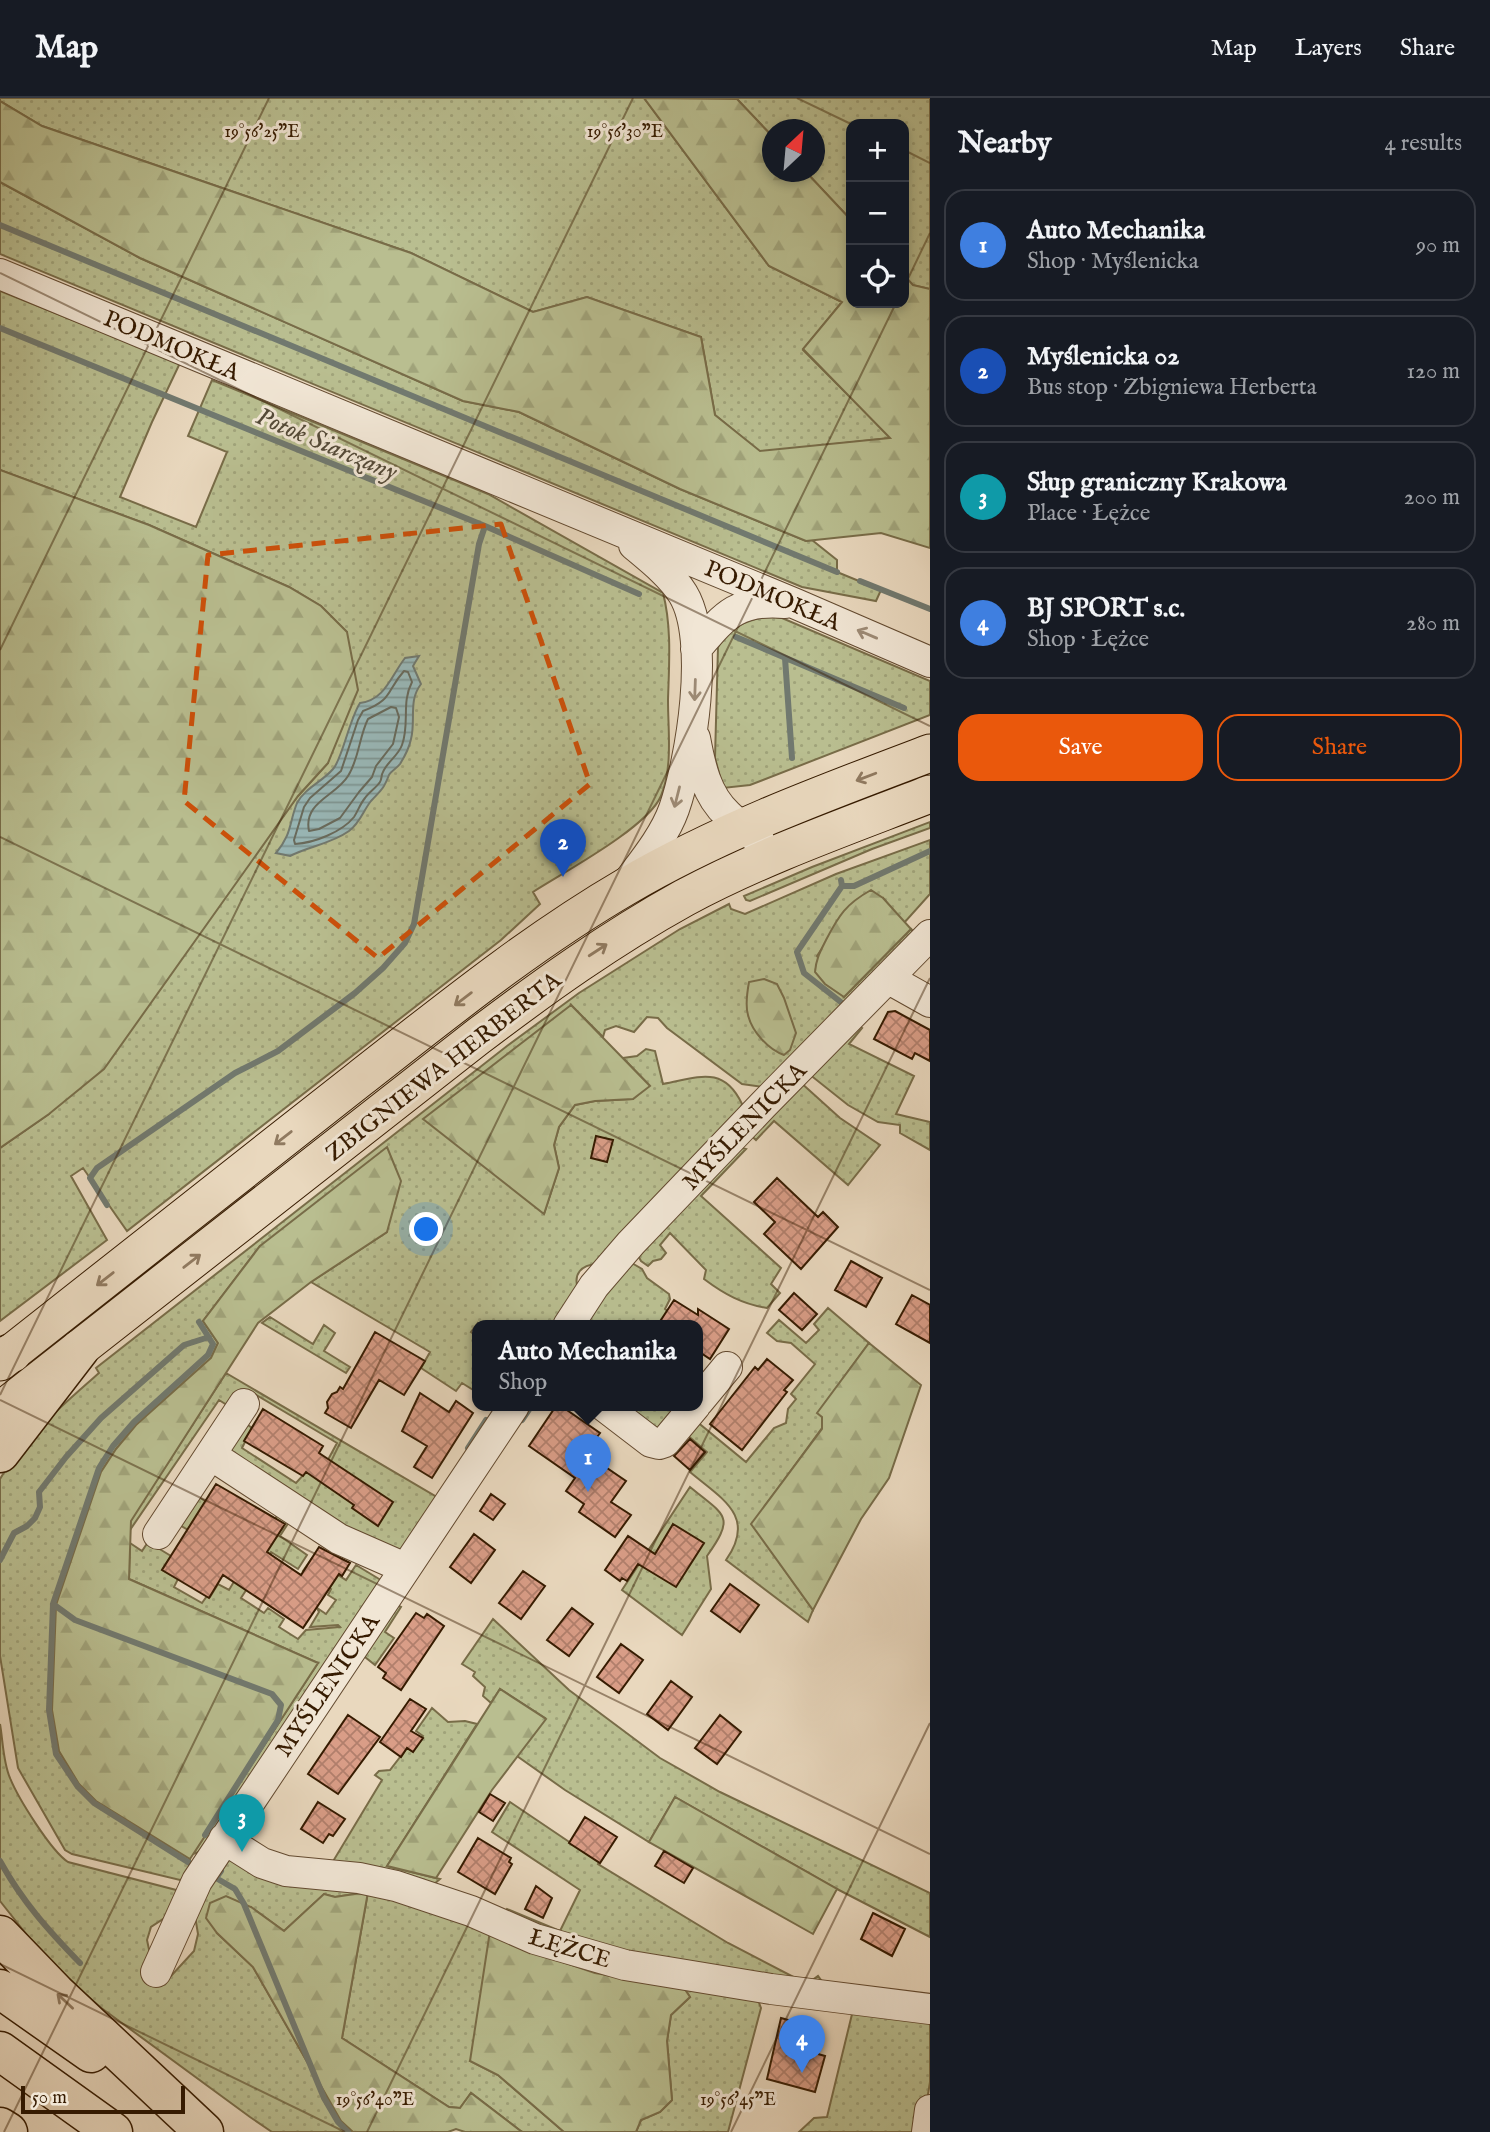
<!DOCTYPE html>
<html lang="en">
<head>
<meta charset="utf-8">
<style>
	:root { --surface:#171b24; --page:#242831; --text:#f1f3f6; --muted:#9ea1a6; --line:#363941; --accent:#ea580c }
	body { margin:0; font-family:"IM FELL English",serif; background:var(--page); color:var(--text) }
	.controls { position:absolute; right:21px; top:21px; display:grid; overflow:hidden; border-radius:14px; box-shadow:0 4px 10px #0003 }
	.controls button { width:63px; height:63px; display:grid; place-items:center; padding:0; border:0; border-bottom:2px solid var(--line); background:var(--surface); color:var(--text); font:35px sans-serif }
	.compass { position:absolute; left:762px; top:21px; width:63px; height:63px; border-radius:50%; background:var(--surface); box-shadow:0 4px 10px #0003; rotate:26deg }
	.scale { position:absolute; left:21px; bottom:18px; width:164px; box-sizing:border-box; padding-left:7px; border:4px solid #361b01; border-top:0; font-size:19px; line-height:24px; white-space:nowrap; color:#361b01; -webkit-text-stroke:5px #f1e6d5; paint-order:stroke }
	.you { position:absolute; left:427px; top:1132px; width:24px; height:24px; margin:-18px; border:5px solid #fff; border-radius:50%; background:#1a73e8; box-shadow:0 0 0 10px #1a73e833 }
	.badge { display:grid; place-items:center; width:46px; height:46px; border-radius:50%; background:var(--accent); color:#fff; font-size:23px; font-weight:700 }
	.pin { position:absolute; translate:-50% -58px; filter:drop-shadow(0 2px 4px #0008) }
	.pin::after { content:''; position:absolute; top:37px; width:24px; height:21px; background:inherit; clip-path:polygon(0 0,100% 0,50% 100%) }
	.popup { position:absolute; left:472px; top:1222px; width:231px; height:91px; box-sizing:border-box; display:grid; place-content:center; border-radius:14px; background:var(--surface); filter:drop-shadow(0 2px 5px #0005); font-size:23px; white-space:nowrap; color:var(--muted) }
	.popup b { font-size:26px; color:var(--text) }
	.popup::after { content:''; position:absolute; left:50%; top:100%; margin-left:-14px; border:14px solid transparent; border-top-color:var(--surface) }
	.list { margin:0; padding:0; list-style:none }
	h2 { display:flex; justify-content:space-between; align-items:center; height:91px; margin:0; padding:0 28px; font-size:30px }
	h2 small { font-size:23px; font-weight:400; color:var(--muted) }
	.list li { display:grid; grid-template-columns:46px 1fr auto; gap:21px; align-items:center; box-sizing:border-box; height:112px; margin:0 14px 14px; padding:0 14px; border:2px solid var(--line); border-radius:21px }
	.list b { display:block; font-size:26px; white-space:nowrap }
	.list p { margin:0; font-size:23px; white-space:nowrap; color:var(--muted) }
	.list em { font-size:23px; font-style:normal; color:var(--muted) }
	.actions { display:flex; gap:14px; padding:21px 28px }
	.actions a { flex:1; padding:16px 0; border:2px solid var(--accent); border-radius:21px; text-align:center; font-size:24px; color:var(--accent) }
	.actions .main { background:var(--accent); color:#fff }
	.icon { flex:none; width:38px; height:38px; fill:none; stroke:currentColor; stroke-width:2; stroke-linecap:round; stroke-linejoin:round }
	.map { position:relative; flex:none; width:930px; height:2034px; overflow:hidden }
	header { display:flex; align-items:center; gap:42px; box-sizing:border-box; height:98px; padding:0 35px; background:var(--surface); border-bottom:2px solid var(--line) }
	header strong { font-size:33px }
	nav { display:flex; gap:38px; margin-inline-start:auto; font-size:24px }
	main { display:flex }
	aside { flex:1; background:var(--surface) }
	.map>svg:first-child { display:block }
	.green { fill:url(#green-dots); stroke:#786c48; stroke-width:2 }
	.forest { fill:url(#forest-firs); stroke:#786c48; stroke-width:2 }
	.water { fill:url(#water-rules); stroke:#71796f; stroke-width:2 }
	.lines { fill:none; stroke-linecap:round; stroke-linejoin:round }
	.shore { stroke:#686a5c; stroke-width:2 }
	.stream { stroke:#71796f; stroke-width:6 }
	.building { fill:url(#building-cross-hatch); stroke:#361b01; stroke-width:2 }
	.minor-casing { stroke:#634a30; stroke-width:32 }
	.major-casing { stroke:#361b01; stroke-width:39 }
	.highway-casing { stroke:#361b01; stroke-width:41 }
	.minor { stroke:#f1e6d5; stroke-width:30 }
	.major { stroke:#e9d8be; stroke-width:37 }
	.highway { stroke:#e9d8be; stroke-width:38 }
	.oneway { stroke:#9d8b76 }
	.oneway2 { stroke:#907a60 }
	.marked { fill:none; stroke:#cd500a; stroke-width:5; stroke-dasharray:14 9; stroke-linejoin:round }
	.ticks { fill:none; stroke:#361b01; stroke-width:2; stroke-opacity:0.45 }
	.labels { text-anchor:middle; stroke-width:6; stroke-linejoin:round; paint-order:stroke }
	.street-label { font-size:24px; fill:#361b01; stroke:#f1e6d5 }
	.water-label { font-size:26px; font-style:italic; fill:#544a38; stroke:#f1e6d5 }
	.ticks-label { font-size:18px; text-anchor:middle; fill:#361b01; stroke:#f1e6d5; stroke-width:6; stroke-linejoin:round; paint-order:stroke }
</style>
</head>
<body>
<header>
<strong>Map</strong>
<nav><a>Map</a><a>Layers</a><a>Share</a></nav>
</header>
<main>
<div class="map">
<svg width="930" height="2034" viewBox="0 0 930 2034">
	<defs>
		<pattern id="green-dots" width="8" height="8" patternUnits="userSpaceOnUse" patternTransform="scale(1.75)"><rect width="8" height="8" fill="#b9be90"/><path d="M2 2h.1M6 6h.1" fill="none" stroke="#a0a37a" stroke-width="1.8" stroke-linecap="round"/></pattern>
		<pattern id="forest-firs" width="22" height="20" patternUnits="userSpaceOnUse" patternTransform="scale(1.75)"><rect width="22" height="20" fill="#b9be90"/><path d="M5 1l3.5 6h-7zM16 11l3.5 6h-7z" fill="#a0a37a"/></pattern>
		<pattern id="water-rules" width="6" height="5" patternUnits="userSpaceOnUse" patternTransform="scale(1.75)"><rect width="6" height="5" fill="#99b8b8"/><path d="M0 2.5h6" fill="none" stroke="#7e9593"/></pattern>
		<pattern id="building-cross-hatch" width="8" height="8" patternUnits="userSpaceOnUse" patternTransform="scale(1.75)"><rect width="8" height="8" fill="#d99d87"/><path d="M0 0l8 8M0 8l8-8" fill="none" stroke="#b17f6c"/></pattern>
	</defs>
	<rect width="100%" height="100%" fill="#e9d8be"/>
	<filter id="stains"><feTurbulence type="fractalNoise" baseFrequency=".00286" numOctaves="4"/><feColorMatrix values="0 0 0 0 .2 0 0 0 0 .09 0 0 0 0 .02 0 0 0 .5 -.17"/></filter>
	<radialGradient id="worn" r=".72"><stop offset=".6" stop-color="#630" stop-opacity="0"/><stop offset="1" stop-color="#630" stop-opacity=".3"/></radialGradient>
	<path class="green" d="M0 0H644L769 168 842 204 803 252 891 340 760 354 715 317 701 239 587 199 533 214 411 155 42 28 0 3Z
		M736 0H930V191L912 187 904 177V26H851V122L806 74H814V32H772V38Z
		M0 84 140 160 463 303 519 314 680 391 806 443 812 442 837 462V474L881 492 876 503 802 489 0 156Z
		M0 193 180 265 152 324 120 399 196 429 227 354 188 338 212 282 488 396 663 495C672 529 669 568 668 602 668 633 673 669 661 698 647 730 564 774 533 794L540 806 501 842 127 1133 83 1070 71 1078 107 1142 0 1223V1050L49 1016 298 698 328 665 347 534 321 508 289 489 149 427 0 372Z
		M769 518 782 520 930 583V617L750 687 723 690 715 660 718 549C729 529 747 522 769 518Z
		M930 724V730L872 751 750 803 746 802 744 798 812 769Z
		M930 742V796L904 825 883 800 825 846 817 858 844 899 911 831 916 836 834 914 763 989 742 986 667 930 658 920 647 919 634 934 616 928 605 932 603 939 571 907 544 1116 559 1070 554 1047 559 1029 575 1007 595 1003 633 1001 649 987 623 960 637 958 646 951 655 953 663 986C697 980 723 966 742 1006L740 1013 597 1166C581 1167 573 1176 578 1191L555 1228H482L478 1225 471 1234 478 1239V1295L462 1285 456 1293 421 1270 430 1254 311 1184 387 1134 260 1148 203 1223 218 1245 211 1260 136 1327 116 1351 101 1374 56 1507 52 1612 59 1653 79 1686 96 1703 190 1761 189 1771 185 1780 180 1782 72 1756 65 1752 18 1670 0 1558V1381C24 1339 63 1307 99 1275L96 1270 507 948 579 895 680 831 729 806 731 811 745 816 836 776Z
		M856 927 862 930 849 946 914 978 896 1016 930 1024V1052L900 1035V1027L878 1024 848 1007 809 976Z
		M799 983 840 1020 880 1047 848 1087 774 1023 756 1042 747 1034Z
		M742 1050 746 1051 701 1098 781 1170 771 1186 780 1195 767 1210C742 1206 724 1196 704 1181L706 1172 670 1135 660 1147 666 1155 661 1161 653 1163 648 1168 641 1163 635 1152Z
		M630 1164 642 1171 647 1180 669 1196 670 1201 665 1211 687 1228H577Z
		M828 1210 869 1245 818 1315 822 1319V1330L752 1426 813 1512 808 1524 726 1462C757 1418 722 1401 690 1374L707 1354 686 1336 696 1323 746 1364 774 1330 786 1325 788 1311 796 1301 791 1296 815 1266 791 1245 777 1243 767 1235 779 1222 806 1245 819 1232 814 1226Z
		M270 1219 313 1246 324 1227 335 1235 324 1253 350 1269 346 1275 262 1225Z
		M226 1275 435 1398 437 1405 404 1455 393 1457 227 1357 244 1324 252 1330 242 1350 296 1385 306 1374 323 1376V1371L337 1345 248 1292 227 1307 219 1302 130 1432V1423Z
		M614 1308H686L663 1333Z
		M690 1389C725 1418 736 1417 707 1458L711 1491 682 1537 622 1492Z
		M195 1397 265 1438 278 1416 289 1424 280 1438 307 1457 298 1471 271 1454 241 1500 264 1515 268 1510 284 1521 279 1529 298 1541 306 1532 340 1529 338 1527 310 1529 319 1514 317 1510 326 1516 336 1502 328 1497 331 1491 303 1473 312 1460 346 1482 356 1467 384 1484 207 1751 193 1756 318 1565 129 1481 130 1445 142 1453 148 1444 171 1458 162 1472 178 1481 174 1489 202 1505 207 1498 210 1499 218 1486 229 1492 245 1465 176 1425Z
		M393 1505 401 1509 385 1534 394 1540 375 1567 360 1555Z
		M493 1521 569 1592 660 1660 720 1694 930 1795V1839L837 1791 675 1699 649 1744 565 1692 517 1658 545 1620 500 1591 491 1605 483 1598 485 1589 473 1578 475 1574 462 1566Z
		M432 1610 448 1624 465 1623 477 1626 387 1768 440 1781 433 1787 332 1765 382 1682 375 1677 379 1673 390 1672 407 1650 413 1654 423 1638 416 1633Z
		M0 1626C3 1643 3 1664 10 1680 18 1700 51 1753 68 1764L180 1793 166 1819 151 1829 147 1842 155 1880 171 1878 194 1853 198 1836 195 1818 223 1760 342 1785 758 1902 761 1910 728 2034H636L641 2022 660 2014 672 2002 667 1943 671 1917 690 1899 684 1890 595 1875 557 1862 470 1963 498 1977 564 2034H522L471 1995 460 2010 449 2009 342 1940 368 1794 335 1799 324 1796 284 1833 251 1809 217 1835 253 1869 341 2023 353 2034H272L250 2019 100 1909 62 1876 42 1856 0 1803Z
		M510 1704 599 1764 598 1766 728 1845 807 1886 818 1878 826 1889 822 1892 808 1890 636 1864 573 1847 574 1839 562 1834 555 1841 503 1821 500 1816 503 1817 507 1811 560 1833 580 1792 492 1734Z
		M854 1908 930 1922V1984L922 2034H799L814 2020 827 2019Z"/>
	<path class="forest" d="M644 0 737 1 772 38V74H806L851 122V205H904V177L913 187 930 191V450L881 435 806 443 680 391 519 314 463 303 140 160 0 84V3L42 28 411 155 533 214 587 199 701 239 715 317 760 353 890 340 803 251 842 204 769 168Z
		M0 372 149 427 289 489 321 508 347 534 358 592 328 665 298 698 104 971 49 1016 0 1050Z
		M871 792 883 800 911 831 844 899 825 886 815 874C816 861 820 854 826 842 839 817 846 806 871 792Z
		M764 881 777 886 784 900 796 935 790 952 784 957C769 952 752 934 748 917 745 907 747 895 749 884Z
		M571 907 650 988 633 1001 595 1003 575 1007 559 1029 554 1047 559 1070 544 1116 423 1021Z
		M387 1049 401 1083 387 1134 311 1184 258 1225 131 1423 129 1481 318 1565 190 1761 96 1703 79 1686 59 1653 52 1612 56 1507 101 1374 116 1351 136 1327 211 1260 218 1245 203 1223 260 1148Z
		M869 1245 921 1287 889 1380 861 1421 813 1512 751 1426 822 1331V1319L817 1315Z
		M500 1591 546 1621 492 1692 436 1780 387 1768Z
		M675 1699 837 1791 813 1836 649 1744Z
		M368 1794 342 1940 449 2009 460 2010 471 1995 522 2034H465L456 2031 448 2034H353L341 2023 253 1869 217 1835 206 1820 210 1805 226 1798 251 1809 284 1833 324 1796 335 1799Z
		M490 1833 557 1862 595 1875 684 1890 690 1899 671 1917 667 1943 672 2002 660 2014 641 2022 636 2034H564L498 1977 470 1963Z"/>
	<path class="water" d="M419 558 413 568 421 586C408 603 416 621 411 641 409 651 405 658 400 666 397 670 391 673 389 677 383 692 382 691 371 703 363 713 360 725 349 733 331 746 309 748 290 758L276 755C292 736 289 725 297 705 305 690 322 684 333 671 342 662 349 622 360 605 385 602 391 578 405 560Z"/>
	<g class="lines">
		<path class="shore" d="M404 573 408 574 412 584C401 605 410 625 402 647 398 658 387 664 383 674 381 677 382 681 380 684 376 690 369 694 365 700 360 706 358 713 354 719 342 734 314 745 295 746L294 742 304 709 310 700 341 673 358 622 363 613C393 602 386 593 404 573Z
			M391 609 396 610 399 619 393 646 376 668 372 679 359 694 340 720 319 731 309 733C303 704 336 698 348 678 359 661 359 639 368 621Z"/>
		<path class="stream" d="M0 127 837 474
			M0 230 485 428 639 496
			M860 483 930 511
			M736 539 904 610
			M785 560 792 660
			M841 782 842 788 797 854 804 875 842 905
			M842 788H854L930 753
			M107 1107 90 1080 97 1070 235 975 278 953 355 895 383 870 405 845 414 826 479 446 485 428
			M522 1322 530 1310
			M468 1350 486 1322
			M0 1462 14 1435 27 1428 35 1420 40 1409 39 1394 66 1359 101 1320 184 1247 209 1239
			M53 1506 75 1522 272 1596 281 1607 278 1622 205 1737
			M0 1763C22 1803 48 1832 80 1865
			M191 1766 94 1705 78 1689 56 1656 49 1612 53 1506 99 1370 113 1348 134 1324 208 1257 213 1246 199 1224
			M221 1773 216 1780 235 1791 244 1806 324 2000 338 2024 348 2034"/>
	</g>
	<path class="building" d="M895 913 930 932V963L915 955 912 961 874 941 888 914Z
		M596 1038 613 1042 607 1064 591 1060Z
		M777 1080 818 1119 823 1114 838 1129 801 1171 764 1136 775 1124 754 1104Z
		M851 1163 882 1180 866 1209 835 1192Z
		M794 1195 817 1216 802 1232 779 1212Z
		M912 1197 930 1207V1245L896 1226Z
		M674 1202 698 1217V1211L729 1231 710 1261 698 1253V1228H657Z
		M375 1234 425 1263 404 1297 379 1282 351 1330 325 1315 328 1310 327 1304 332 1296 337 1294 340 1289 343 1291Z
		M767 1261 793 1282 784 1292 787 1294 742 1352 710 1326 755 1269 758 1272Z
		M420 1295 449 1314 456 1303 473 1315 432 1380 414 1369 427 1348 402 1333Z
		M556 1308H561L600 1335 585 1355 626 1383 611 1404 631 1417 615 1439 579 1414 584 1406 566 1393 575 1380 529 1348Z
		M263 1311 323 1348 319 1355 393 1404 378 1428 352 1410 354 1407 306 1374 303 1378 244 1343Z
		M690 1341 705 1354 690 1372 674 1358Z
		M216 1386 285 1426 267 1454 301 1477 319 1449 350 1465 342 1478 339 1476 303 1530 223 1477 209 1500 162 1472Z
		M491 1396 505 1406 493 1422 480 1413Z
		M673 1426 704 1445 676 1489 638 1466 627 1483 622 1480 620 1483 605 1472 628 1438 655 1456Z
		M474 1436 495 1452 471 1485 450 1469Z
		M523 1473 545 1488 521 1521 499 1505Z
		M730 1486 759 1507 740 1534 711 1513Z
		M572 1510 593 1526 569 1558 547 1542Z
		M416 1515 424 1520 427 1516 444 1528 401 1592 383 1580 386 1575 378 1569Z
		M621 1546 643 1562 619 1595 597 1579Z
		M671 1583 692 1599 668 1632 647 1616Z
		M410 1601 426 1611 411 1633 423 1640 413 1654 407 1650 401 1659 380 1644Z
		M348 1617 380 1639 338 1696 308 1676Z
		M720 1617 741 1634 717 1666 695 1650Z
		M490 1696 505 1705 493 1723 479 1714Z
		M318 1704 345 1721 333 1738 329 1736 323 1745 301 1731Z
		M585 1719 617 1739 600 1765 569 1745Z
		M478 1740 511 1760 509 1764 512 1766 495 1796 458 1774Z
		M664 1753 693 1770 684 1785 655 1768Z
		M536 1788 552 1800 543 1820 525 1811Z
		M873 1815 905 1831 892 1858 861 1841Z
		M781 1920 810 1928 804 1952 825 1958 815 1994 767 1981Z"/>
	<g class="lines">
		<defs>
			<path id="minor" d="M0 176 796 506 930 564
				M696 551C725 517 737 501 785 505
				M695 640C700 667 706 697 728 717 737 726 749 734 759 742
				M625 788C642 765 664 739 674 711 691 662 711 542 683 496 671 477 652 462 634 447
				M889 881 930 904
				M568 1228 594 1188 631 1145 763 1007 930 837
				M698 1304 727 1269
				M604 1308 651 1344 659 1346 665 1344 695 1308
				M211 1357 339 1441 405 1470
				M158 1436 244 1306
				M224 1741 262 1765 286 1773 359 1780 396 1788 471 1813 535 1841 625 1867 771 1891 930 1911
				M156 1874 197 1783 514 1308
				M927 2034 930 2012"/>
			<path id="major" d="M0 1264C120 1170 238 1076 358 982 445 914 531 844 627 788 723 732 827 694 930 655
				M0 1313 476 940C543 889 610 841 684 800 762 758 848 728 930 696"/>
			<path id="highway" d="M0 1260 12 1255
				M0 1355 80 1251
				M0 1837 56 1895 204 2034
				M0 1891 91 1955
				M0 1953 113 2034
				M0 2029 8 2034"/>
		</defs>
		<use href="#minor" class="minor-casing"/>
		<use href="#major" class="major-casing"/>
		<use href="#highway" class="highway-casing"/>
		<use href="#minor" class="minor"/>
		<use href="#major" class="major"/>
		<use href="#highway" class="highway"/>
	</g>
	<defs><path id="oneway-shaft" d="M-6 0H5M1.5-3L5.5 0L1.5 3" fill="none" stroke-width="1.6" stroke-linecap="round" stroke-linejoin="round" transform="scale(1.75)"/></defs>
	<g class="oneway">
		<use href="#oneway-shaft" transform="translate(867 536) rotate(-157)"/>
		<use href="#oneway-shaft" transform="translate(695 592) rotate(92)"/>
		<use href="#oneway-shaft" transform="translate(677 699) rotate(104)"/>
	</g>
	<g class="oneway2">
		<use href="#oneway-shaft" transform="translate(866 679) rotate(159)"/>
		<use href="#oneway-shaft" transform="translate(598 852) rotate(-33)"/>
		<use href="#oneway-shaft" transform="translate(463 901) rotate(143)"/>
		<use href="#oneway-shaft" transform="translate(283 1040) rotate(142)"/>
		<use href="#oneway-shaft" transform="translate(192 1163) rotate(-38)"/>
		<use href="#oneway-shaft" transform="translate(105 1181) rotate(142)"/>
		<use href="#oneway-shaft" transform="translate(65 1903) rotate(-137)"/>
	</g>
	<path class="marked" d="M501 426 590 686 378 860 184 703 208 457Z"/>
	<path class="ticks" d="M797 0 851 26M904 52 930 65M0 175 930 628M904 189 930 135M0 552 269 0M0 739 930 1192M0 1297 633 0M0 1302 930 1756M0 1866 345 2034M4 2034 896 205M367 2034 930 880M731 2034 930 1625"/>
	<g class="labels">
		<g class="street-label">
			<text transform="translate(172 247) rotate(23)" y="8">PODMOKŁA</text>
			<text transform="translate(773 497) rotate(23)" y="8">PODMOKŁA</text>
			<text transform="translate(443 968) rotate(-38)" y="8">ZBIGNIEWA HERBERTA</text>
			<text transform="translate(744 1028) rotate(-46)" y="8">MYŚLENICKA</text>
			<text transform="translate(327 1587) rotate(-56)" y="8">MYŚLENICKA</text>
			<text transform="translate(570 1850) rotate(17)" y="8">ŁĘŻCE</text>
		</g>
		<g class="water-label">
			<text transform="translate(327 345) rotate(23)" y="9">Potok Siarczany</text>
		</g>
	</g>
	<g class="ticks-label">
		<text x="262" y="39">19°56'25"E</text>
		<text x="625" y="39">19°56'30"E</text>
		<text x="375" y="2007">19°56'40"E</text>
		<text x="738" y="2007">19°56'45"E</text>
	</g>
	<rect width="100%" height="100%" filter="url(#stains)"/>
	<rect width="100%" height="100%" fill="url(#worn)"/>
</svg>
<div class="controls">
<button>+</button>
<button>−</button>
<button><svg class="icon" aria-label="locate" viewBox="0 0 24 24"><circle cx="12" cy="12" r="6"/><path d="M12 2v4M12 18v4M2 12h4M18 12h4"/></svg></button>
</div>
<svg class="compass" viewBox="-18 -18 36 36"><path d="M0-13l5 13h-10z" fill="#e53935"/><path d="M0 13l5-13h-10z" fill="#9ea1a6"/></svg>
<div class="scale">50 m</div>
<div class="you"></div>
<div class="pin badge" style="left:588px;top:1394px;background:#3f7fe0">1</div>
<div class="popup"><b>Auto Mechanika</b>Shop</div>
<div class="pin badge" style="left:563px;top:779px;background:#1a4fb4">2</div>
<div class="pin badge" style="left:242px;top:1754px;background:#0f9aa8">3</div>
<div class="pin badge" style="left:802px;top:1975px;background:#3f7fe0">4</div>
</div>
<aside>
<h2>Nearby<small>4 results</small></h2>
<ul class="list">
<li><span class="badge" style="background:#3f7fe0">1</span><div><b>Auto Mechanika</b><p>Shop · Myślenicka</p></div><em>90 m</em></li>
<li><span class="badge" style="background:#1a4fb4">2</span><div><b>Myślenicka 02</b><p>Bus stop · Zbigniewa Herberta</p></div><em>120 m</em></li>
<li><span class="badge" style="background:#0f9aa8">3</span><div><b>Słup graniczny Krakowa</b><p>Place · Łężce</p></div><em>200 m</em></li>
<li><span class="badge" style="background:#3f7fe0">4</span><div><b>BJ SPORT s.c.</b><p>Shop · Łężce</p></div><em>280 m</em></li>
</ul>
<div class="actions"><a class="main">Save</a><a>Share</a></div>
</aside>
</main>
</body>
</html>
